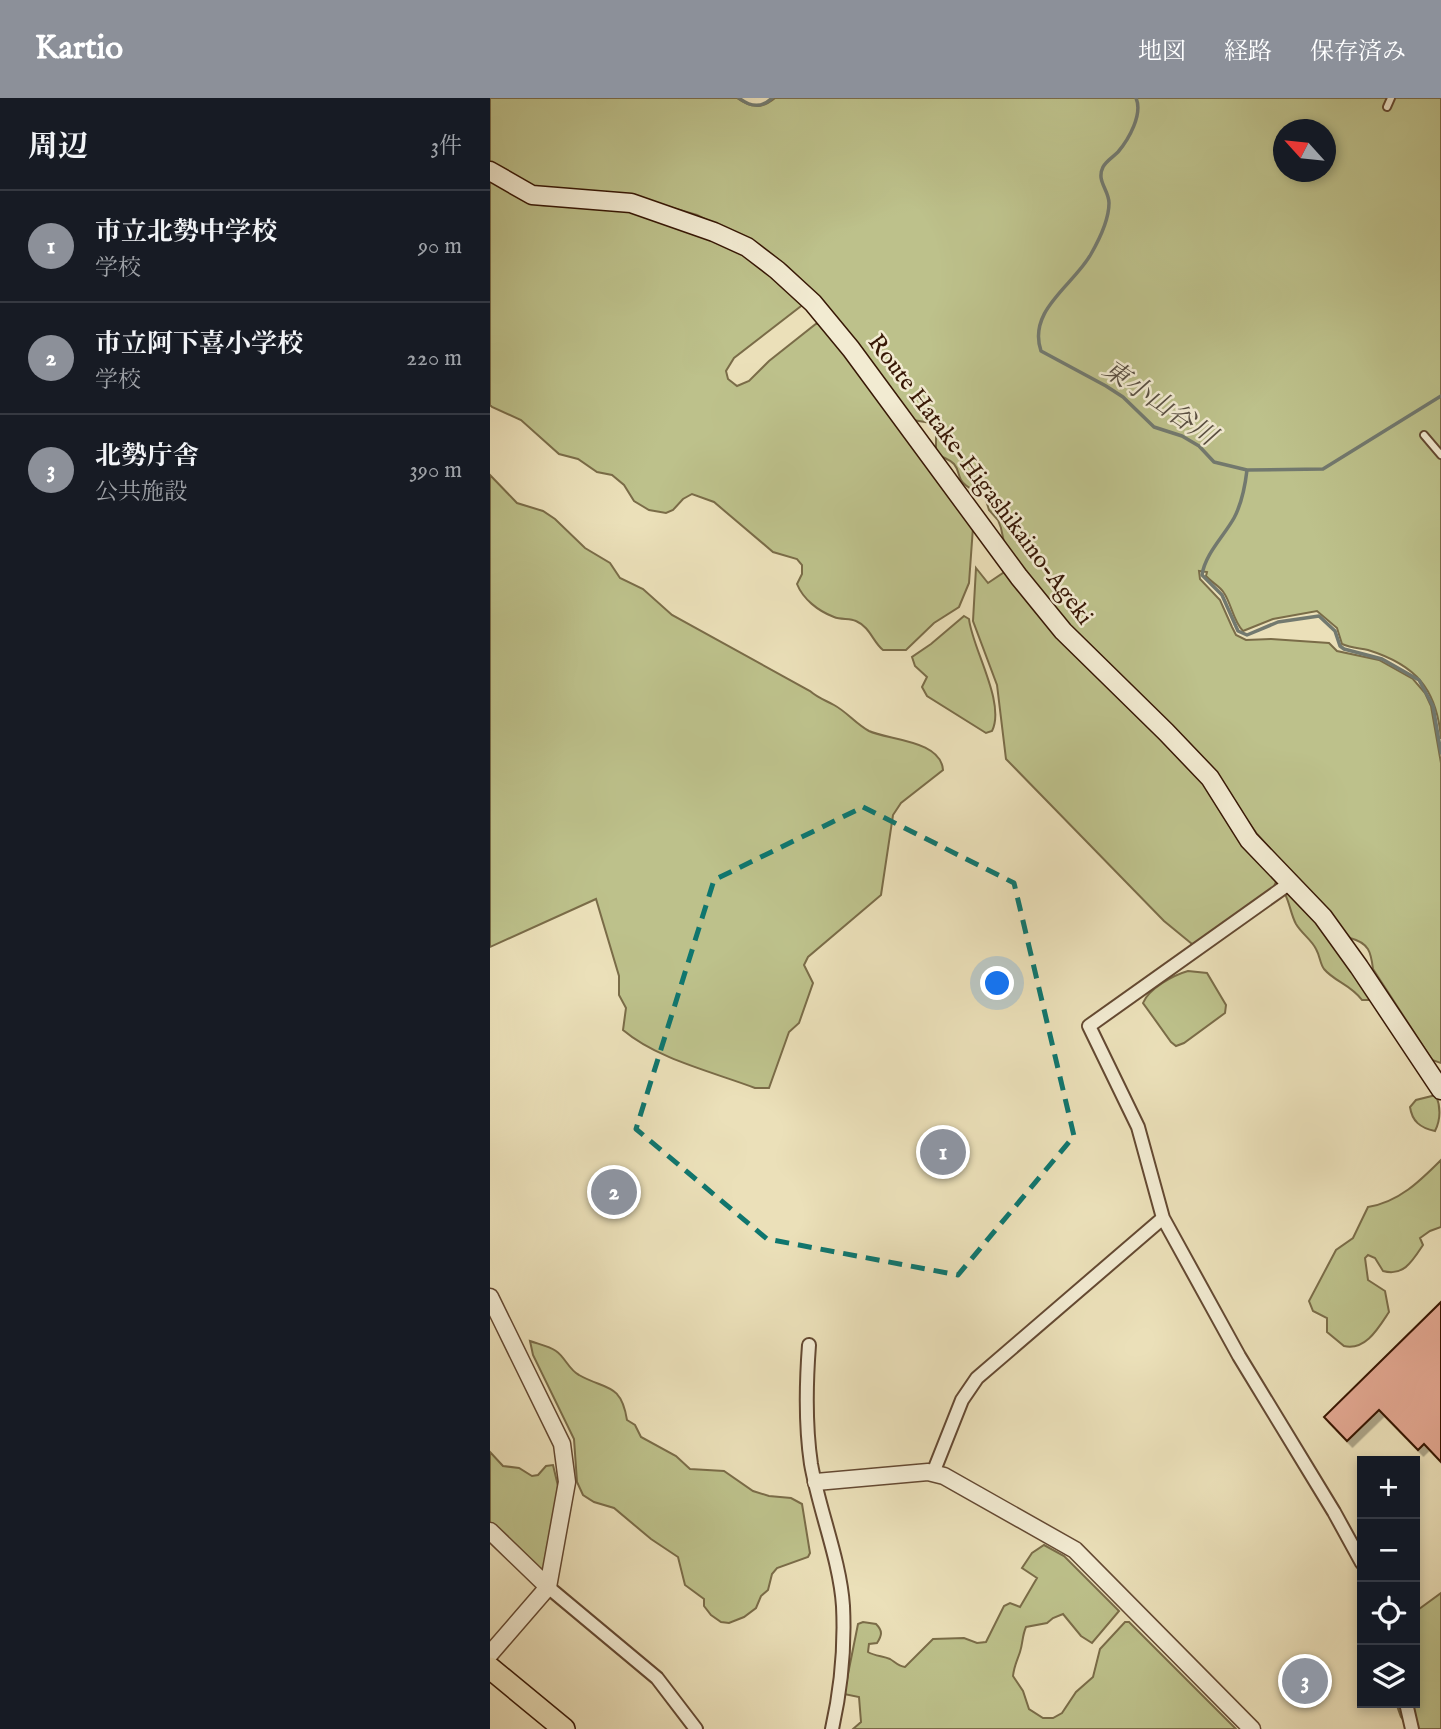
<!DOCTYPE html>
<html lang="ja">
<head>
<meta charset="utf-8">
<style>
	:root { --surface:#171b24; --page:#20242c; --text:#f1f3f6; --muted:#9ea1a6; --line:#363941; --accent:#8c9099 }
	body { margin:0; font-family:"IM FELL English","Noto Serif JP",serif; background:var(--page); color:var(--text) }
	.controls { position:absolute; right:21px; bottom:21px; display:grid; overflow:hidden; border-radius:0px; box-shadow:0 4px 10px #0003 }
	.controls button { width:63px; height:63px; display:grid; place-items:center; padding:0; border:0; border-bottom:2px solid var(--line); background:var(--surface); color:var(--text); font:35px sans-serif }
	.compass { position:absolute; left:783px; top:21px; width:63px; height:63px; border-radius:50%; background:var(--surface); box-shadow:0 4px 10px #0003; rotate:297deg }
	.you { position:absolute; left:508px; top:886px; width:24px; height:24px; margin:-18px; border:5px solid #fff; border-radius:50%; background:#1a73e8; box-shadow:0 0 0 10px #1a73e833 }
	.badge { display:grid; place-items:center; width:46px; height:46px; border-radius:50%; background:var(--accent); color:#fff; font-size:23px; font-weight:700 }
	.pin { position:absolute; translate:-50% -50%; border:4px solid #fff; box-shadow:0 2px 7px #0006 }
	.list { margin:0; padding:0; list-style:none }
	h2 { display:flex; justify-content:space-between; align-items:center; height:91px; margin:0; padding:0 28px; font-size:30px }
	h2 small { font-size:23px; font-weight:400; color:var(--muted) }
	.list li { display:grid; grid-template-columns:46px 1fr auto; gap:21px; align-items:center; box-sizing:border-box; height:112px; padding:0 28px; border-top:2px solid var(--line) }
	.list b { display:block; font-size:26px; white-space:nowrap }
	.list p { margin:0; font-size:23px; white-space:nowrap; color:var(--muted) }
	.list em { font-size:23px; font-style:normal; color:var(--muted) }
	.icon { flex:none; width:38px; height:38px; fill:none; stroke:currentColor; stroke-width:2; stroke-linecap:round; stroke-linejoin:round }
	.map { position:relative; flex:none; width:951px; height:1631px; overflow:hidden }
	header { display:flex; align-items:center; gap:42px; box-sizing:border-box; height:98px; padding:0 35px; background:var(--accent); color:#fff }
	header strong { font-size:33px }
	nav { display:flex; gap:38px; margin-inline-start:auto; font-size:24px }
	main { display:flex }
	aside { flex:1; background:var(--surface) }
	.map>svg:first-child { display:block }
	.green { fill:#bdc18b; stroke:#7a6c48; stroke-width:2; fill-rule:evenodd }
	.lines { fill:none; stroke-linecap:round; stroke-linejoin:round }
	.stream { stroke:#72796f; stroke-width:3.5 }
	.building { fill:#e3a892; stroke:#371705; stroke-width:2; filter:url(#shadow) }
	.service-casing { stroke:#644932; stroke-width:10 }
	.minor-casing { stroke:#644932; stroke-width:16 }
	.tertiary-casing { stroke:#644932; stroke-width:19 }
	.secondary-casing { stroke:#371705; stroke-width:21 }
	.primary-casing { stroke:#371705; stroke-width:24 }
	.service { stroke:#f2ebd2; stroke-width:6 }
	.minor { stroke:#f2ebd2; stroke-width:12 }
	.tertiary { stroke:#f2ebd2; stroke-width:16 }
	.secondary { stroke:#f2ebd2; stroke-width:18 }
	.primary { stroke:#ebe0b9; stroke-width:21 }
	.marked { fill:none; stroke:#0f766e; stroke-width:5; stroke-dasharray:14 9; stroke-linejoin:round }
	.labels { text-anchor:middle; stroke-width:5; stroke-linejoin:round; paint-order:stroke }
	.street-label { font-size:24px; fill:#371705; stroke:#f2ebd2 }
	.water-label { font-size:26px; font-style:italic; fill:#5a5043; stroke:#f2ebd2 }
</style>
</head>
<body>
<header>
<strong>Kartio</strong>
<nav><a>地図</a><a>経路</a><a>保存済み</a></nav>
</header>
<main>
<aside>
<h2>周辺<small>3件</small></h2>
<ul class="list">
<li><span class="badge">1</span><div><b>市立北勢中学校</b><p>学校</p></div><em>90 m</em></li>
<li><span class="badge">2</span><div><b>市立阿下喜小学校</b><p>学校</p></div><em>220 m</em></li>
<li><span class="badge">3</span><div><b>北勢庁舎</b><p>公共施設</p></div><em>390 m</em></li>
</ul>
</aside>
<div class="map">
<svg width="951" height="1631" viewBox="0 0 951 1631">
	<defs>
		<filter id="shadow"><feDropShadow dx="5.5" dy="5.5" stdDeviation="0" flood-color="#0004"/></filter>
	</defs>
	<rect width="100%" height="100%" fill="#ebe0b9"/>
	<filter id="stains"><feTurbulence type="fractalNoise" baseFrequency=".00286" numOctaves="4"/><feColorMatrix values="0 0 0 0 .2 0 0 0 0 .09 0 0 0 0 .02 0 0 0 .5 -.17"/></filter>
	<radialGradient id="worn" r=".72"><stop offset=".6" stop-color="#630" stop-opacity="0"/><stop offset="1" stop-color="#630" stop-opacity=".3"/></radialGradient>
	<path class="green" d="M0 0H247C261 10 272 11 285 0H951V641C947 591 926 567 878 552 869 550 861 550 852 546L847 530 827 513 783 521 753 533C743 523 742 507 734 495 730 488 722 485 716 478L717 474 709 473 710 481 730 502 742 529 746 537 756 542 781 541 839 545 847 553 889 562 923 581 935 595 941 608 951 665V965L942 962 883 871C881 854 879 845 860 840L767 736 719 668 582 531 515 449 511 430 508 422 499 412 495 399C488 393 476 391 471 382 468 377 469 372 464 366 459 360 452 361 446 354V331L441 325 423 322 329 199 297 168 266 146 207 117 166 105 36 87 0 63ZM794 32H836V74H794Z
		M0 79 27 97 50 107 134 112 167 119 246 151 315 205 244 260 236 273 238 281 247 288 259 283 279 263 327 225 334 229 483 429 479 485 469 509 444 525 416 552H393C383 544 380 529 366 523 360 520 351 522 344 519 328 513 313 501 307 486L312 476V467L307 461 283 454 224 404 202 396 193 401 183 412 176 415 159 412 144 403 134 387 122 377 107 374 88 361 69 356 31 322 2 309 0 307Z
		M0 377 27 405 53 413 65 421 95 450 120 465 130 480 153 491 182 517 320 593C328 600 335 602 344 607 357 614 366 626 379 633 398 642 451 642 453 672L411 705 403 717 391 797 318 859 314 867 323 885 309 925 299 934 279 990H265C223 974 167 961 133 932L136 910 129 897V878L106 801 0 849Z
		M486 470 498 485 516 473C571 552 647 614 713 683 740 710 764 750 787 781L783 791 710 845 702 846 674 823 516 661 507 587 483 523Z
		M474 518 479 521C482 550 516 605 502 633L496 635 437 598 432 589 437 579 425 568 422 559 441 546Z
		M798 794C830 821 854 862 880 896L882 902H872C860 886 845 884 834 871 830 866 830 858 826 851 821 841 812 836 806 826 801 817 800 806 795 796Z
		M698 873 717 875 736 907 735 915 694 945 686 948 681 944 653 905C659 890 684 877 698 873Z
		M946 997C951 1010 951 1021 945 1033 930 1030 922 1023 920 1009L926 1002Z
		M951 1062V1129L940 1133 930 1140 933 1147C923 1162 914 1179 893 1173L885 1160 878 1157 875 1160 878 1182 895 1193 899 1214C889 1229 876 1253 854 1248L837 1234V1220L823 1213 819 1203 846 1152 863 1140 878 1109C909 1104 930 1083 951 1062Z
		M40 1243C48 1246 59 1248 66 1253 75 1259 79 1272 89 1277 115 1292 131 1284 137 1322L145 1327 151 1339 186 1358 200 1371 234 1373 263 1393 279 1398 301 1400 312 1406 320 1455 318 1459 287 1470 282 1476 278 1492 271 1498 266 1510 254 1519 239 1525 231 1524 221 1517 214 1508V1501L195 1487 188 1459 161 1441 124 1410 104 1404 93 1397 87 1384 84 1341 43 1257Z
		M0 1354 13 1368 29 1370 42 1378 48 1377 56 1368 63 1367 68 1388 56 1473 51 1474 0 1426Z
		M554 1447 574 1458 629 1513 602 1545 591 1538 573 1516 563 1520 557 1525 536 1529C532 1538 533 1545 530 1554 527 1563 524 1568 523 1578L533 1593 539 1611 553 1620H563L572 1615 586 1594 603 1579 610 1551 635 1524H639L746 1631H363L371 1624 369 1599 354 1596 368 1526 373 1524 386 1526C393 1533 392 1537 387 1545L379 1546 378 1554C385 1558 392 1558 400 1561 405 1564 408 1568 415 1569L443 1541 474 1540 487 1545 496 1544 514 1508 520 1505 530 1509 547 1480 532 1470 542 1455Z
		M951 1495V1631H921L911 1619 906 1605H925V1514Z"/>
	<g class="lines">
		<path class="stream" d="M249 0C260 9 272 10 282 0
			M646 0C653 16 639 41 628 54 623 59 616 63 613 69 606 83 619 92 619 105 619 122 609 142 601 156 584 187 537 212 551 253L616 288 633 299 664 329 692 338 709 348 724 364 757 372C755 389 752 405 744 420 734 438 715 456 712 477L732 497 748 533 757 537 788 524 829 518 845 533 850 548 854 551 892 561 929 582 943 608 951 655
			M757 372 833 371 951 298"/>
	</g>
	<path class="building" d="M951 1204V1364L934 1346 928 1352 889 1312 857 1343 834 1319Z"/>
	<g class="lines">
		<defs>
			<path id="service" d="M897 9 901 0
				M934 337 951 357"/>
			<path id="minor" d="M800 785 599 928 648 1029 673 1120 749 1258 844 1414 872 1465
				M319 1247C316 1287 315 1326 321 1366 329 1412 350 1462 353 1508 355 1549 351 1591 342 1631
				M443 1375 472 1302 487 1280 673 1120
				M58 1489 167 1580 206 1631
				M916 1605 922 1631"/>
			<path id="tertiary" d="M0 1199 72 1346 77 1384 58 1489 0 1556
				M326 1384 438 1374 454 1378 585 1452 762 1631
				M0 1433 58 1489"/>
			<path id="secondary" d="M0 73 42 97 141 105 224 134 257 149 287 172 323 205 361 251 529 479 573 533 676 634 720 680 759 742 833 819 869 869 951 992"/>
			<path id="primary" d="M0 1570 74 1631"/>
		</defs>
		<use href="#service" class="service-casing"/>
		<use href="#minor" class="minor-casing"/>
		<use href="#tertiary" class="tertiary-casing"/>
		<use href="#secondary" class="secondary-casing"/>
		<use href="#primary" class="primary-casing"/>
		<use href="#service" class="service"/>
		<use href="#minor" class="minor"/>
		<use href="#tertiary" class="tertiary"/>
		<use href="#secondary" class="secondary"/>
		<use href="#primary" class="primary"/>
	</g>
	<path class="marked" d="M373 709 524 785 584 1038 468 1177 277 1141 146 1031 224 782Z"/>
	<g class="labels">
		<g class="street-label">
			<text transform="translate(491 381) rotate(53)" y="8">Route Hatake-Higashikaino-Ageki</text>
		</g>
		<g class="water-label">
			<text transform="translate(670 304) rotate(34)" y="9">東小山谷川</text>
		</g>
	</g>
	<rect width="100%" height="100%" filter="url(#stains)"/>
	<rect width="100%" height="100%" fill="url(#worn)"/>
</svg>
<div class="controls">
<button>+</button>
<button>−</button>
<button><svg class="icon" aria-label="locate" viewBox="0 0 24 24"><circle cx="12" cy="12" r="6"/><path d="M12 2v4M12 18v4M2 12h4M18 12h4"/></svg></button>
<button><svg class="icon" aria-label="layers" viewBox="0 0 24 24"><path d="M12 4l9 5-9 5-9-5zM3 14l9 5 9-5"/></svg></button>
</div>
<svg class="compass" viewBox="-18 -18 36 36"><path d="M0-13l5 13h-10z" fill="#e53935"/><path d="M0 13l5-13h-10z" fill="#9ea1a6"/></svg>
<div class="you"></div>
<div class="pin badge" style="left:453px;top:1054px">1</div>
<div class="pin badge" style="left:124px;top:1094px">2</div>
<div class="pin badge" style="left:815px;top:1583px">3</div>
</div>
</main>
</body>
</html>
